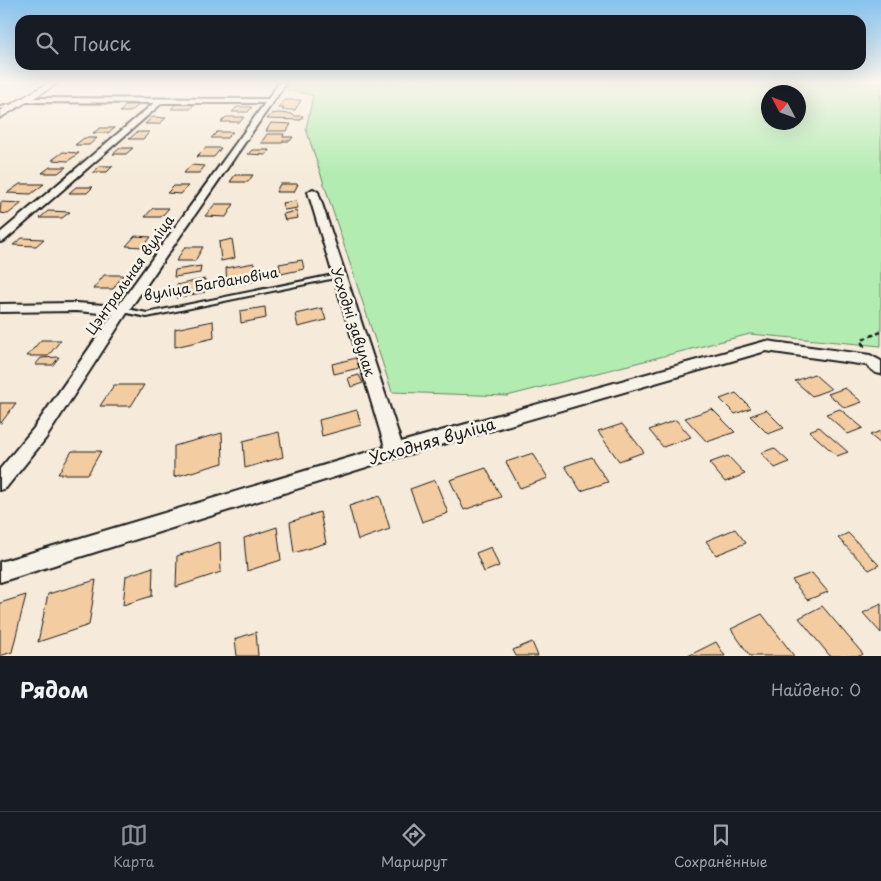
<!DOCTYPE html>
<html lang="ru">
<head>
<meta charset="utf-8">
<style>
	:root { --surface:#171b24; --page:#242831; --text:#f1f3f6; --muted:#9ea1a6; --line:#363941; --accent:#8c9099 }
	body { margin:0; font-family:"Playpen Sans",sans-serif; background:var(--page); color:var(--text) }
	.compass { position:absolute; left:761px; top:85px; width:45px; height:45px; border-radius:50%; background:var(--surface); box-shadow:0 5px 20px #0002; rotate:311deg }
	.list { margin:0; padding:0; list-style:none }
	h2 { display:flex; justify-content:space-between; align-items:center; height:65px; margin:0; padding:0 20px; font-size:21px }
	h2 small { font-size:16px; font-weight:400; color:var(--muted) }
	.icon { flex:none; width:28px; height:28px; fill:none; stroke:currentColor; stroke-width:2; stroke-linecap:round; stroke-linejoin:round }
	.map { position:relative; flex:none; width:881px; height:656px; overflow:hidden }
	.search { position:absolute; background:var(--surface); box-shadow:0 5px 20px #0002; left:15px; right:15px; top:15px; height:55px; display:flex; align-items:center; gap:12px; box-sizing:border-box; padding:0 18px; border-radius:15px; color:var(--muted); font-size:19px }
	.sheet { height:155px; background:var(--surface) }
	nav { display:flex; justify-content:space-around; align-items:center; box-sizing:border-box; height:70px; border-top:1px solid var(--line); background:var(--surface); font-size:14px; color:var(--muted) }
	nav a { display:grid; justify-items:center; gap:2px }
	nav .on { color:var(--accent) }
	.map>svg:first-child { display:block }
	.green { fill:#b2ecb1; stroke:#678466; fill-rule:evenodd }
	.building { fill:#f3cca2; stroke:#1c1c1c }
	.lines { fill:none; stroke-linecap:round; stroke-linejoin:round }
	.lane-casing { stroke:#1c1c1c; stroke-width:4 }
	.street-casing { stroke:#1c1c1c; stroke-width:4 }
	.secondary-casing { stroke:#1c1c1c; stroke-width:3 }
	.path-far1 { stroke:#1c1c1c; stroke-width:2.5; stroke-dasharray:4.5 3; stroke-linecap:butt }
	.path { stroke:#1c1c1c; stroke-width:3; stroke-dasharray:5.5 4.5; stroke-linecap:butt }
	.lane { fill:#f7f3e8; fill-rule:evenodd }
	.street { fill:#f7f3e8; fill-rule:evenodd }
	.secondary { fill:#f7f3e8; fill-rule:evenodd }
	.labels { text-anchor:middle; stroke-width:5; stroke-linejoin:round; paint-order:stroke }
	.street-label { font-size:14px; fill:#1c1c1c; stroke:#f7f3e8 }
	.near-street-label { font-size:16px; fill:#1c1c1c; stroke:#f7f3e8 }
</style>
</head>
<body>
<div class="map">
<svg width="881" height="656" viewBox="0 0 881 656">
	<rect width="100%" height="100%" fill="#f6ebda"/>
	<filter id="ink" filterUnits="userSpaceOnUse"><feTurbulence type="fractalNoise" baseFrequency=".02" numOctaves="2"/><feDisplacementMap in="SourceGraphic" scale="10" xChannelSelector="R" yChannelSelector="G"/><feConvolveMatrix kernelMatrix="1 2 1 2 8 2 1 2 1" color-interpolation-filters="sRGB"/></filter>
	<g filter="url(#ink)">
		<path class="green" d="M291 83H881V346L750 334 507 396 392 392 306 129 313 95 287 90ZM768 92H798V122H768Z"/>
		<path class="building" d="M284 100H301L295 110H282L284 108H278Z
			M176 104H194L190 109H171Z
			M126 105H139L130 112H120Z
			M237 107H252L248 112H232Z
			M278 113 292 114 294 116H303L301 120 267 119 271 114Z
			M153 117 166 118 159 124H145Z
			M226 117H244L240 122H221Z
			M271 123 291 124 287 131H266Z
			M100 128H115L108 133H93Z
			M137 132H150L143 139H129Z
			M217 132H233L227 138H211Z
			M267 134H284L283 137H293L290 141H283L282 143H261Z
			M84 138H97L89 145H75Z
			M120 148H133L126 154H113Z
			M205 148H221L214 157H196Z
			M252 150H269L266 155 248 154Z
			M63 152 79 153 68 161 52 160Z
			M191 165 205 166 199 173H184Z
			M100 166H113L107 172H93Z
			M50 167H66L58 173H42Z
			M235 175H253L248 182H230Z
			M20 184H44L31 194 7 193Z
			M280 184H298L294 192H276Z
			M174 186H188L181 194 167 193Z
			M76 187H93L87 193H69Z
			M296 201 298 208 284 210 282 203Z
			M1 202 22 203 8 214 0 213Z
			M215 204H234L226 217 205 216Z
			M153 208H169L161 217H145Z
			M48 211 70 212 62 218H40Z
			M296 211 298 218 285 220 283 214Z
			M135 236 151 237 143 247 126 246Z
			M22 238 44 239 36 246 13 245Z
			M232 239 235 258 221 261 219 242Z
			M185 247H203L195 261H176Z
			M302 260 304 269 281 274 279 264Z
			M254 263 256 281 227 286 226 268Z
			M201 266 200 273 174 277 175 270Z
			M104 275H123L113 289H93Z
			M205 279V292L176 298V285Z
			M265 307 266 318 241 323 240 311Z
			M322 308 326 320 298 327 295 314Z
			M213 321 214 338 175 347V329Z
			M41 340H61L48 356H27Z
			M59 357 53 365H35L41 358Z
			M356 358 359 368 334 374 332 364Z
			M814 374 831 389 812 396 795 381Z
			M359 375 363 383 351 387 348 378Z
			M114 385H144L131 406H100Z
			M845 388 862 402 845 408 828 394Z
			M736 393 751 408 735 414 720 399Z
			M0 403H16L1 423H0Z
			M712 409 735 432 707 442 685 418Z
			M840 409 863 428 848 434 826 414Z
			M357 410 361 425 322 436 319 420Z
			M766 410 784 428 768 434 750 416Z
			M676 420 691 437 663 447 649 430Z
			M622 424 644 452 619 461 598 432Z
			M819 427 848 452 837 456 809 431Z
			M881 431V444L870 435Z
			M279 432 283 457 245 468 243 441Z
			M222 433 223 463 174 477V446Z
			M774 448 789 462 775 468 761 453Z
			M72 451H101L88 474H58Z
			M533 453 548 478 520 488 506 462Z
			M728 456 745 474 725 482 709 463Z
			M591 457 608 482 581 491 565 466Z
			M486 468 501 497 464 510 450 480Z
			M435 480 448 513 422 522 410 489Z
			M380 496 390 529 358 540 349 506Z
			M320 512 326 543 294 553 290 522Z
			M277 527 281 560 247 571 244 538Z
			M735 529 746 543 716 555 706 541Z
			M848 533 879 565 869 570 838 538Z
			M220 542 221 572 176 587 177 556Z
			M491 547 499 566 484 572 476 553Z
			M153 567 152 596 123 605 126 576Z
			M812 573 828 592 807 600 792 580Z
			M96 580 89 625 38 642 48 594Z
			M26 595 12 652 0 656V603Z
			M881 604V633L863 613Z
			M822 606 863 654 860 656H830L799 618Z
			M762 614 794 656H750L731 629Z
			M256 632 258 656H237L235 639Z
			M532 642 538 656H516L513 650Z
			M716 642 725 656H688Z"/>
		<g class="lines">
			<defs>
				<path id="lane" d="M15 104 17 105 16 106 0 109V107Z
					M338 274 341 276 340 277 147 317 122 312 119 310 122 308 147 313Z"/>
				<path id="street" d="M279 83H286L127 313 46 438 6 488 0 490V469L34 428 113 314 76 311 0 312V304L76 303 118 306 265 103H162L4 241 0 242V233L154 103 27 102 23 100 27 98 268 99Z
					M313 189 318 192 401 442 766 341 870 355 881 361V374L876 373 866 365 766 351 395 458 0 582V562L385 447 308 192Z"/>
				<path id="secondary" d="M48 83H59L0 118V111Z"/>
			</defs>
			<use href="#lane" class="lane-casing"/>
			<use href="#street" class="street-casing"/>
			<use href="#secondary" class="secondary-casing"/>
			<path class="path-far1" d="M863 339 881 332"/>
			<path class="path" d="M864 347 861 340 866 338"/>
			<use href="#lane" class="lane"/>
			<use href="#street" class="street"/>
			<use href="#secondary" class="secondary"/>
		</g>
	</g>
	<linearGradient id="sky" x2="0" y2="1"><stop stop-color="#87c3ef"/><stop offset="0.47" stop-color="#fbf6ee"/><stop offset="1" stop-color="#fbf6ee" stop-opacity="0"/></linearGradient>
	<rect width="881" height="175" fill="url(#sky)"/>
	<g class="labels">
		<g class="street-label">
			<text transform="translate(130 275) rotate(-55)" y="5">Цэнтральная вуліца</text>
			<text transform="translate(211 284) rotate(-10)" y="5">вуліца Багдановіча</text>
			<text transform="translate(353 322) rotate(72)" y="5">Усходні завулак</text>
		</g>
		<g class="near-street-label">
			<text transform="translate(432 441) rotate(-16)" y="6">Усходняя вуліца</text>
		</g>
	</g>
</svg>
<svg class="compass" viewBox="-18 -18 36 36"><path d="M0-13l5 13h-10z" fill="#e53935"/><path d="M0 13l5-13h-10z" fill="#9ea1a6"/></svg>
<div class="search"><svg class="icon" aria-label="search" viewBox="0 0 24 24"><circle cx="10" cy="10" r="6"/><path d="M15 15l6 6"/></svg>Поиск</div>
</div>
<section class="sheet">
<h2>Рядом<small>Найдено: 0</small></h2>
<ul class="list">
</ul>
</section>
<nav>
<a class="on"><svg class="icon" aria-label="map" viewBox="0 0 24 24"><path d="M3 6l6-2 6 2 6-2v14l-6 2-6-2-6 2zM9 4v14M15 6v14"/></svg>Карта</a>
<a><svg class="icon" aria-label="directions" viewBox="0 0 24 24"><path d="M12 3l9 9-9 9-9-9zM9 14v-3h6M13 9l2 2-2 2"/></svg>Маршрут</a>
<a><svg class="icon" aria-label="saved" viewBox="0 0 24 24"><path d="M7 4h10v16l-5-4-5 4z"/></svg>Сохранённые</a>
</nav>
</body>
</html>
